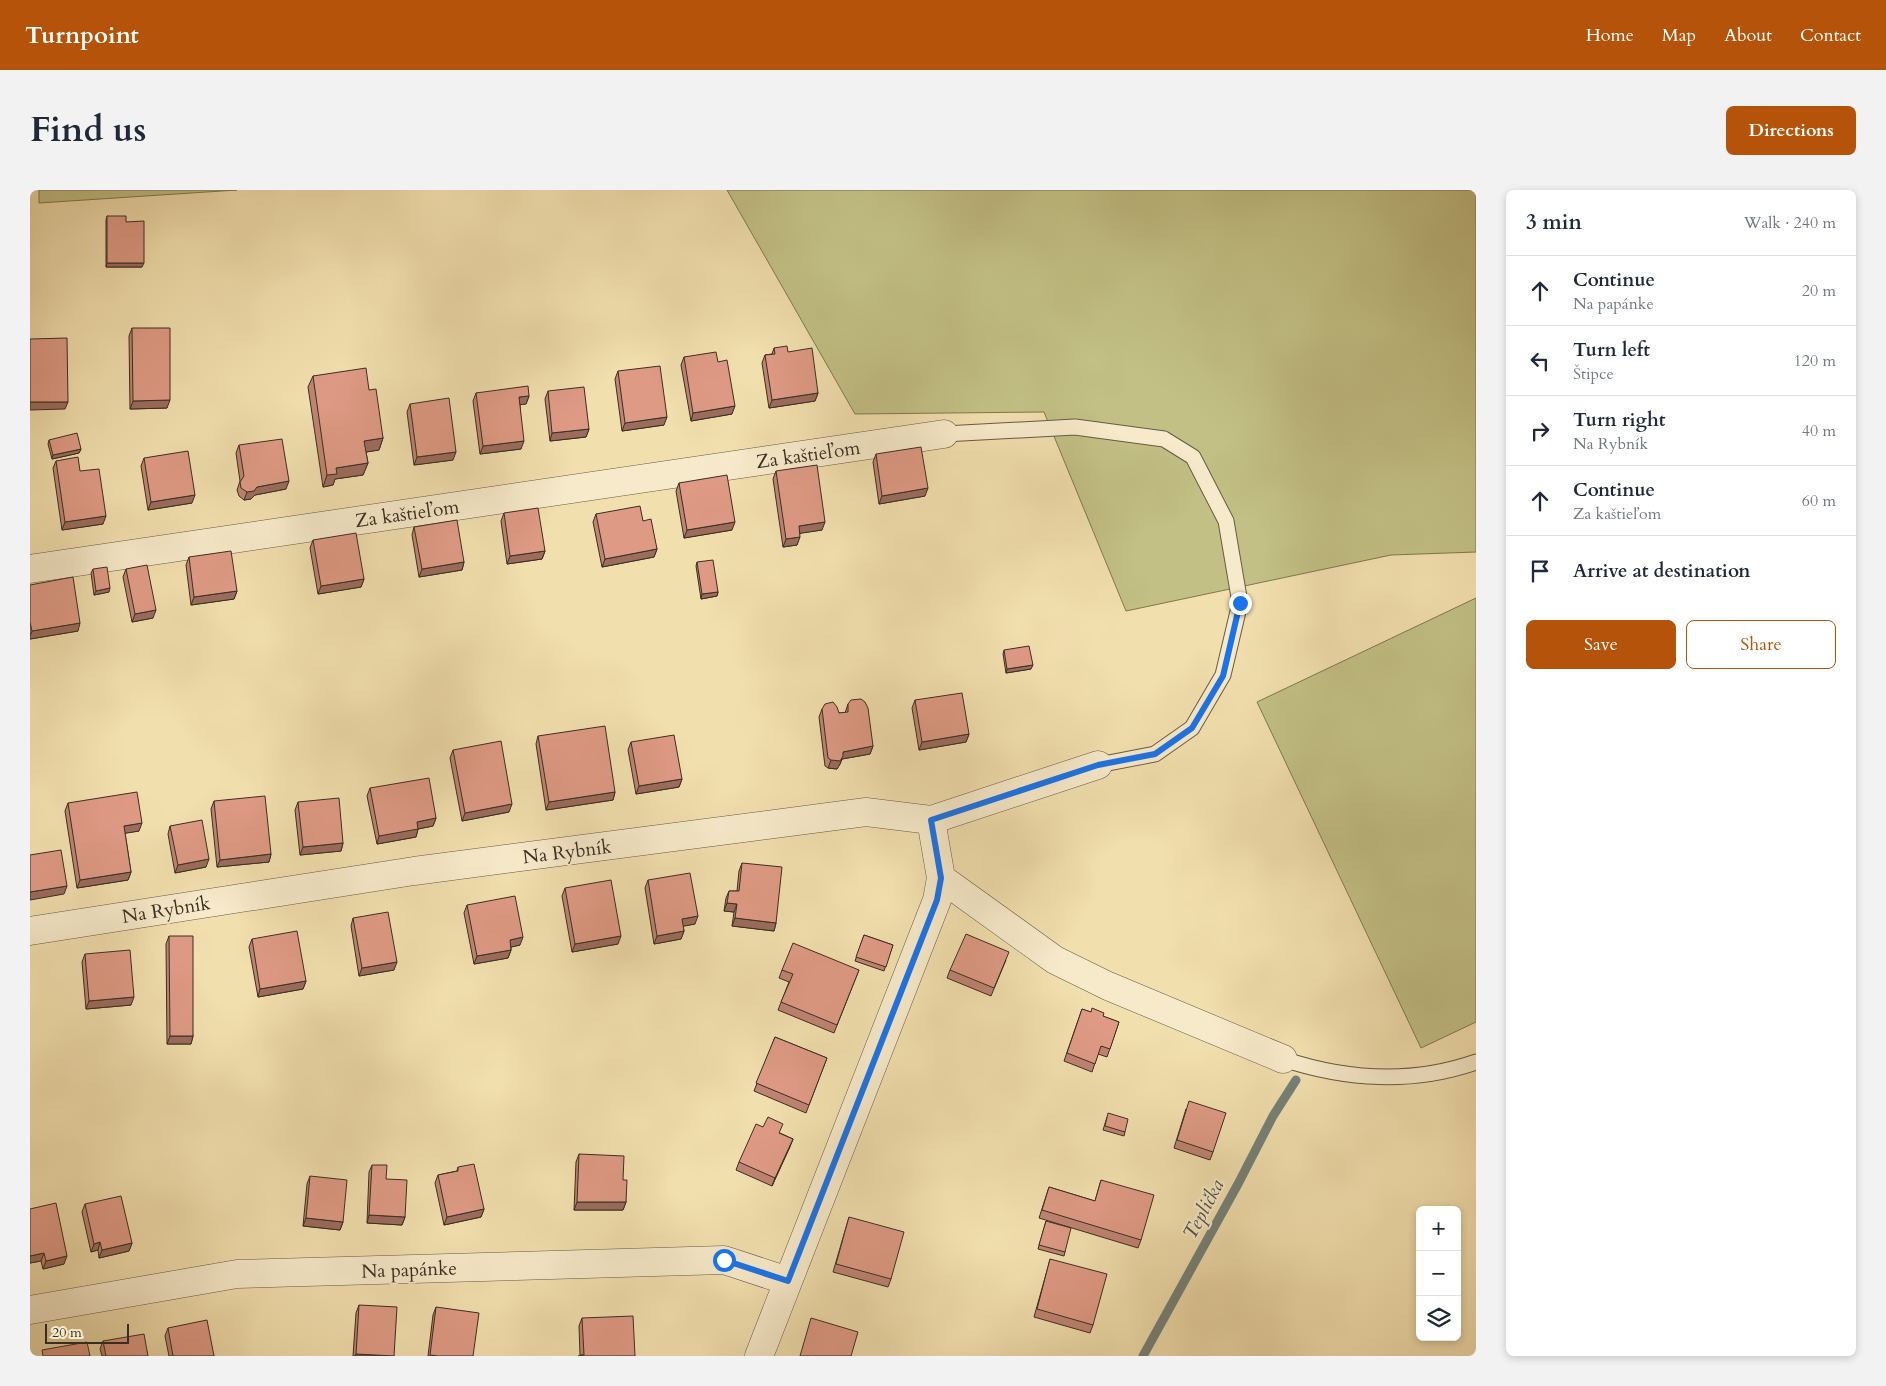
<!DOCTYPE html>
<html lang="en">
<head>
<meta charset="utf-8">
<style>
	:root { --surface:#fff; --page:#f2f2f3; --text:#1f2937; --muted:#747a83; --line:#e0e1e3; --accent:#b45309 }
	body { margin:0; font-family:Cardo,serif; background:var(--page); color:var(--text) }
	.controls { position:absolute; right:15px; bottom:15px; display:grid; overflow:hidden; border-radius:8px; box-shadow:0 2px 8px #0003 }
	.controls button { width:45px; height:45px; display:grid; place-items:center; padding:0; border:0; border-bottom:1px solid var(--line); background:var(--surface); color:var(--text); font:25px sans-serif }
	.scale { position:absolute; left:15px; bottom:12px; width:84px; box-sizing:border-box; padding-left:5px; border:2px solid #382f23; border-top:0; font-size:14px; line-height:18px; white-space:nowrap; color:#382f23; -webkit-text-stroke:4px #f7eaca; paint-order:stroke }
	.stop { position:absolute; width:15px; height:15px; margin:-11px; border:4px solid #1a73e8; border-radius:50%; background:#fff }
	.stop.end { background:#1a73e8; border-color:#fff; box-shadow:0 1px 5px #0008 }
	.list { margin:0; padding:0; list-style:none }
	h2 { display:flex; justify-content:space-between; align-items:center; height:65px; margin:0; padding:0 20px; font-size:21px }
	h2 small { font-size:16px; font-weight:400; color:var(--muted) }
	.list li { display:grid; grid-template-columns:32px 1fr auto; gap:15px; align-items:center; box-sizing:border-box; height:70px; padding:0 20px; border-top:1px solid var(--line) }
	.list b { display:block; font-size:19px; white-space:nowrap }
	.list p { margin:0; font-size:16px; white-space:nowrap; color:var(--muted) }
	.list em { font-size:16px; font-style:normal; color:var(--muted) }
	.actions { display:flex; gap:10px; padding:15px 20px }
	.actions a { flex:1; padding:11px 0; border:1px solid var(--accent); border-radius:8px; text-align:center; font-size:18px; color:var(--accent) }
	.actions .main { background:var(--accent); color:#fff }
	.icon { flex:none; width:28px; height:28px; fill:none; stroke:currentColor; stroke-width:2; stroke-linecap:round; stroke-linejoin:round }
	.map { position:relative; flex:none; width:1446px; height:1166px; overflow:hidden; border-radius:8px }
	header { display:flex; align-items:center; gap:30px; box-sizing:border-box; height:70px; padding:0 25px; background:var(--accent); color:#fff }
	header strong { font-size:24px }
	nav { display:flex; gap:28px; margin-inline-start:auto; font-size:18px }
	.intro { display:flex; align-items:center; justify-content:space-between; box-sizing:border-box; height:120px; padding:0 30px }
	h1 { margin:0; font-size:35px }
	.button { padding:12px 22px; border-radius:8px; background:var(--accent); color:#fff; font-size:18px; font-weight:700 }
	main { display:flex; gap:30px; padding:0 30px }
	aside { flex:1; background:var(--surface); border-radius:8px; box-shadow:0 2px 8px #0003 }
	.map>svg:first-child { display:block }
	.green { fill:#c2c085; stroke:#7d7854 }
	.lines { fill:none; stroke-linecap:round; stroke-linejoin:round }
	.stream { stroke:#758279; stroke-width:9 }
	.service-casing { stroke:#665b46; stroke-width:17 }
	.minor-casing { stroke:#665b46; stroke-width:29 }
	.service { stroke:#f7eaca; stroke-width:15 }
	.minor { stroke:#f7eaca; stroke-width:28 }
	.wall { fill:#c08472; stroke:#382f23 }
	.shaded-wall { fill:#9c6c5d; stroke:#382f23 }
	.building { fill:#df9a85; stroke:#382f23 }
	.route { stroke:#1a73e8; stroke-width:6 }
	.labels { text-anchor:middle; stroke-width:4; stroke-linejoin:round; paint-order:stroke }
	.street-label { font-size:19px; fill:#382f23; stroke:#f7eaca }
	.water-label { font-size:20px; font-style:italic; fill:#525247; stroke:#f7eaca }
</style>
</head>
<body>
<header>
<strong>Turnpoint</strong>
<nav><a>Home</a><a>Map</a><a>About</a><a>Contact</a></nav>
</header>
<div class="intro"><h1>Find us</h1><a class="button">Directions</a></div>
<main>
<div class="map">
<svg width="1446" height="1166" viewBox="0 0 1446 1166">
	<rect width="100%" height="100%" fill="#f2dfae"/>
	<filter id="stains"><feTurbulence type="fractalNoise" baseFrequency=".004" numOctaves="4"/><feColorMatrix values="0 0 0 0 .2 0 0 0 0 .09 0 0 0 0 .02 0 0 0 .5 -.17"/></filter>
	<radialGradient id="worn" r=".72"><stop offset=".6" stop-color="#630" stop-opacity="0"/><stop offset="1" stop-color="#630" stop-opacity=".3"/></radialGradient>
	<path class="green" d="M9 0H207L9 13Z
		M697 0H1446V362L1361 365 1096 421 1014 222 825 224Z
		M1446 408V832L1391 858 1227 512Z"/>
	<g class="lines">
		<path class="stream" d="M1113 1166 1208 994 1243 926 1266 890"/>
		<defs>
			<path id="service" d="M914 244 1045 237 1134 249 1163 267 1196 331 1210 413 1193 485 1162 538 1125 564 1068 575
				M1253 869C1316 890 1383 894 1446 872"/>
			<path id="minor" d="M0 379 914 244
				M911 688 1025 770 1078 796 1253 869
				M0 741 384 681 836 622 901 630 1068 575
				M0 1120 207 1084 694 1070 758 1091
				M729 1166 907 710 911 688 901 630"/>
		</defs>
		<use href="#service" class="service-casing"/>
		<use href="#minor" class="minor-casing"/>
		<use href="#service" class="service"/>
		<use href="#minor" class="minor"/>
	</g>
	<path class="wall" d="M77 26 96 32 112 77H76V30Z
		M102 138 137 218 100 219 99 146Z
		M744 158 758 162 788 203 785 211 739 218 732 173 735 165 742 164Z
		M654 167 688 172 702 224 661 231 651 175Z
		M588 181 634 235 592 241 585 189Z
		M283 186 339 200 353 248 349 260 336 262 338 273 333 285 305 289 303 295 293 297 278 197Z
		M518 201 559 239 556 247 520 251 515 209Z
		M446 203 499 206 496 214H490L491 259 450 264 443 211Z
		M380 214 423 270 384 275 377 222Z
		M19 250 51 259 49 263 22 269 18 254Z
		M209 255 256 299 225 305 221 309 214 310 209 306 207 300 210 291 206 263Z
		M846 264 895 306 849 314 843 272Z
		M114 268 162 313 118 320 111 276Z
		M26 271 50 281 73 334 32 340 23 278Z
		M746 281 792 340 770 343 767 355 753 357 743 289Z
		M649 293 702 340 654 348 646 301Z
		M474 323 515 361 512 369 477 374 471 331Z
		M566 324 613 331 627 359 624 367 572 377 563 332Z
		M384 337 434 372 432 380 389 387 382 345Z
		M283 350 334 389 331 397 288 404 280 358Z
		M159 367 207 401 204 409 161 415 156 375Z
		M667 372 688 402 687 406 671 409 666 376Z
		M63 379 79 402 64 405 61 383Z
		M96 379 123 428 102 432 93 387Z
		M0 395 48 441 0 449Z
		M974 460 1001 479 976 483 973 464Z
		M885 510 939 544 936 552 889 560 882 518Z
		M818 514 843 556 840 564 812 569 810 574 807 579 798 578 795 576 789 527 792 519 809 523H815Z
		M508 546 585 602 583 610 516 620 506 554Z
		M601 552 652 589 649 597 606 604 598 560Z
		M423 560 479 622 432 631 420 568Z
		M340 598 406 628 403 636 388 639 386 647 347 654 337 606Z
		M184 611 241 664 239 672 187 677 181 619Z
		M268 612 313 653 311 661 270 665 265 620Z
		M38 613 109 641 95 643 101 682 98 690 47 698 35 621Z
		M140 636 176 677 145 683 138 644Z
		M712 673 746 733 744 741 702 736 704 722 694 721 696 708 699 701H707L709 681Z
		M618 690 665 734 653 736 654 741 651 749 624 754 615 698Z
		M535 698 588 754 542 762 532 706Z
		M437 715 490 755 481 757V760L478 768 444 774 434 723Z
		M323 728 364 780 329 786 321 736Z
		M834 745 863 755 854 781 825 771Z
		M139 746 163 846 161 854H137L136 754Z
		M222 749 276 791 273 799 228 807 219 757Z
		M55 764 101 815 56 819 52 772Z
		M976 770 961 806 917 788 920 780Z
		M752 780H829L804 843 748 820 759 792 749 788Z
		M1052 819 1089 832 1077 867 1068 864 1062 882 1034 871Z
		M745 847 797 868 776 923 724 901Z
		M1156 919 1183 962 1180 970 1144 958Z
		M1077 927 1095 942 1094 946 1073 940Z
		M750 943 763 949 742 996 706 980 709 972Z
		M549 964 593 990 596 1012 593 1020H544L546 972Z
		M342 975 356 989 375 1027 372 1035 337 1033 339 982Z
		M428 977 454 1019 451 1027 414 1035 405 993 408 985 427 981Z
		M280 986 313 1032 310 1040 273 1036 277 994Z
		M1071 990 1111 1050 1108 1058 1009 1028 1019 997 1065 1011Z
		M55 1014 102 1053 99 1061 69 1068 68 1060 61 1062 52 1022Z
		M0 1019 34 1074 13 1079 11 1071 0 1073Z
		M819 1027 861 1089 858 1097 803 1082Z
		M1016 1031 1035 1062 1034 1066 1008 1059Z
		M1020 1069 1063 1135 1060 1143 1004 1127 1018 1077Z
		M329 1115 364 1166H323L326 1123Z
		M406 1117 443 1166H398L403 1125Z
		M552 1128 605 1166 550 1165 549 1136Z
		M138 1138 184 1166H139L135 1146Z
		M73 1151 118 1166H72L70 1159Z"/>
	<path class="shaded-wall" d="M77 73H114L112 77H76Z
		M788 203 785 211 739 218 742 210Z
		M499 206 496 214 486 215 489 207Z
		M140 210 137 218 100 219 103 211Z
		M0 212H38L35 219 0 220Z
		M705 216 702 224 661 231 663 223Z
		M637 227 634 235 592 241 595 233Z
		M559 239 556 247 520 251 522 243Z
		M353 248 349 260 330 263 334 251Z
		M494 251 491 259 450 264 453 256Z
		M51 259 49 263 22 269 23 265Z
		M426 262 423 270 384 275 387 267Z
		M338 273 333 285 305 289 303 295 293 297 297 285 306 278Z
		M259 291 256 299 225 305 221 309 214 310 217 302 227 297Z
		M898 298 895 306 849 314 852 306Z
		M165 305 162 313 118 320 121 312Z
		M76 326 73 334 32 340 35 332Z
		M705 332 702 340 654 348 657 340Z
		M795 332 792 340 766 344 769 336Z
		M770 347 767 355 753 357 756 349Z
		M627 359 624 367 572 377 575 369Z
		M515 361 512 369 477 374 480 366Z
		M434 372 432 380 389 387 392 379Z
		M334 389 331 397 288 404 291 396Z
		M80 398 79 402 64 405 66 401Z
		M207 401 204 409 161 415 164 407Z
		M688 402 687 406 671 409 672 404Z
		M126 420 123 428 102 432 105 424Z
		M50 433 48 441 0 449V446L2 441Z
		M1003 475 1001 479 976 483 977 479Z
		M939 544 936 552 889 560 892 552Z
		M843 556 840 564 812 569 810 574 807 579 798 578 801 570 813 562Z
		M652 589 649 597 606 604 609 596Z
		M585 602 583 610 516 620 519 612Z
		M482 614 479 622 432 631 435 623Z
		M406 628 403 636 388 639 386 647 347 654 349 646 387 632Z
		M112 633 109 641 91 644 94 636Z
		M313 653 311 661 270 665 273 657Z
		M241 664 239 672 187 677 190 670Z
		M179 669 176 677 145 683 148 675Z
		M101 682 98 690 47 698 50 690Z
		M37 696 34 704 0 710V702Z
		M697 713 707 714 704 722 694 721Z
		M668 726 665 734 649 737 652 729Z
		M705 728 746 733 744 741 702 736Z
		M654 741 651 749 624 754 627 746Z
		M591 746 588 754 542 762 545 754Z
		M493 747 490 755 477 758 480 750Z
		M481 760 478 768 444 774 447 766Z
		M367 772 364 780 329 786 332 778Z
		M276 791 273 799 228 807 230 799Z
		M104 807 101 815 56 819 59 811Z
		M140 846H163L161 854H137Z
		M763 949 760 957 742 996 745 988Z
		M547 1012H596L593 1020H544Z
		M454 1019 451 1027 414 1035 417 1027Z
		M339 1025 375 1027 372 1035 337 1033Z
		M276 1028 313 1032 310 1040 273 1036Z
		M70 1052 68 1060 61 1062 64 1054Z
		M102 1053 99 1061 69 1068 72 1060Z
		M14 1063 11 1071 0 1073V1066Z
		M37 1066 34 1074 13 1079 16 1071Z
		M326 1164 364 1166H325Z"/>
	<path class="building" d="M77 26H96V32L114 31V73H77Z
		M102 138H140V210L103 211Z
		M37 148 38 212H0V149Z
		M757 156 758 162 782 158 788 203 742 210 735 165 745 164 744 158Z
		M686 162 688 172 697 170 705 216 663 223 654 167Z
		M630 176 637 227 595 233 588 181Z
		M336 178 339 200 346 199 353 248 334 251 338 273 306 278 307 284 297 285 283 186Z
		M498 196 499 206 489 207 494 251 453 256 446 203Z
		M554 197 559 239 522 243 518 201Z
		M419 208 426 262 387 267 380 214Z
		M47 243 51 259 23 265 19 250Z
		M252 249 259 291 227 297 224 301 217 302 211 298 210 292 214 286 209 255Z
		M891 257 898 298 852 306 846 264Z
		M158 261 165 305 121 312 114 268Z
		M48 267 50 281 69 279 76 326 35 332 26 271Z
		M787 275 795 332 769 336 770 347 756 349 746 281Z
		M697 285 705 332 657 340 649 293Z
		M610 316 613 331 621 329 627 359 575 369 566 324Z
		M508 318 515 361 480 366 474 323Z
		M427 330 434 372 392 379 384 337Z
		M326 343 334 389 291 396 283 350Z
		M201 361 207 401 164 407 159 367Z
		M683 370 688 402 672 404 667 372Z
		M117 375 126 420 105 424 96 379Z
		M77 377 80 398 66 401 63 379Z
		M43 387 50 433 2 441 0 432V395Z
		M999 456 1003 475 977 479 974 460Z
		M932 503 939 544 892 552 885 510Z
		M831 509 835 512 838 518 843 556 813 562V566L810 571 801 570 798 568 792 519 795 514 803 512 807 517 809 523 818 522V514L821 510Z
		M575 536 585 602 519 612 508 546Z
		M644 545 652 589 609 596 601 552Z
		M471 551 482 614 435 623 423 560Z
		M399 588 406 628 387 632 388 639 349 646 340 598Z
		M107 602 112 633 94 636 101 682 50 690 38 613Z
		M235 606 241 664 190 670 184 611Z
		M309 608 313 653 273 657 268 612Z
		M172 630 179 669 148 675 140 636Z
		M31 660 37 696 0 702V665Z
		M712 673 752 677 746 733 705 728 707 714 697 713 699 701H709Z
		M660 683 668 726 652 729 654 741 627 746 618 690Z
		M581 690 591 746 545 754 535 698Z
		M485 706 493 747 480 750 481 760 447 766 437 715Z
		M358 722 367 772 332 778 323 728Z
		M267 741 276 791 230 799 222 749Z
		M936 744 979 762 964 798 920 780Z
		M834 745 863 755 856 777 826 767Z
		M139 746H163V846H140Z
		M763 753 829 780 807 835 751 812 763 784 752 780Z
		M100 760 104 807 59 811 55 764Z
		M1062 818 1074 823 1073 826 1089 832 1080 859 1071 856 1065 874 1037 863 1052 819 1061 822Z
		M745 847 797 868 779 915 726 893Z
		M1159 911 1196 923 1183 962 1147 950Z
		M1078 923 1098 929 1095 942 1075 936Z
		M738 927 753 934 749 943 763 949 745 988 709 972 726 934 733 937Z
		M549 964 594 966 593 990H597L596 1012H547Z
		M444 974 454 1019 417 1027 408 985 428 981V977Z
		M342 975H357L356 989 377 990 375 1027 339 1025Z
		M280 986 317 990 313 1032 276 1028Z
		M1071 990 1124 1005 1111 1050 1012 1020 1019 997 1065 1011Z
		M91 1006 102 1053 72 1060 70 1052 64 1054 55 1014Z
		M26 1013 37 1066 16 1071 14 1063 0 1066V1019Z
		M819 1027 874 1042 861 1089 806 1074Z
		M1016 1031 1041 1038 1035 1062 1009 1055Z
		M1020 1069 1077 1084 1063 1135 1007 1119Z
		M329 1115 367 1117 364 1166 326 1164Z
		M406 1117 449 1123 443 1166H408L400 1165Z
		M603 1126 605 1166H548L554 1165 552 1128Z
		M781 1128 828 1142 821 1166H770Z
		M177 1130 184 1166H143L138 1138Z
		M114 1144 118 1166H76L73 1151Z
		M57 1152 60 1166H13L12 1160Z"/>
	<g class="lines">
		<path class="route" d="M694 1070 758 1091 907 710 911 688 901 630 1068 575 1125 564 1162 538 1193 486 1210 413"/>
	</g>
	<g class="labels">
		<g class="street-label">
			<text transform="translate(778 264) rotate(-8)" y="7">Za kaštieľom</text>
			<text transform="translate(377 323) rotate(-8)" y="7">Za kaštieľom</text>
			<text transform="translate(537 661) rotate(-7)" y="7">Na Rybník</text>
			<text transform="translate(136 719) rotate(-9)" y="7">Na Rybník</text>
			<text transform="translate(379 1079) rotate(-2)" y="7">Na papánke</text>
		</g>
		<g class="water-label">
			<text transform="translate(1173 1019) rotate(-62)" y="7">Teplička</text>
		</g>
	</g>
	<rect width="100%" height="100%" filter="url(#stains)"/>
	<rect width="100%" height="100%" fill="url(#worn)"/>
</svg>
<div class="controls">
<button>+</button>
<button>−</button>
<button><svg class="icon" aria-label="layers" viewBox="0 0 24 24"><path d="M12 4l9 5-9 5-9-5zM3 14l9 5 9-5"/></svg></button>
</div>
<div class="scale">20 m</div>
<div class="stop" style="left:694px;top:1070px"></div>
<div class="stop end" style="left:1210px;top:413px"></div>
</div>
<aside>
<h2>3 min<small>Walk · 240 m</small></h2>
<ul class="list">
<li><svg class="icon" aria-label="ahead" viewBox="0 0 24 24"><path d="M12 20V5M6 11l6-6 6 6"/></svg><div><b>Continue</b><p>Na papánke</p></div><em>20 m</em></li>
<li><svg class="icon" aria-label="left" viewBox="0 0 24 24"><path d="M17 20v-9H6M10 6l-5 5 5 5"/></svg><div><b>Turn left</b><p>Štipce</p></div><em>120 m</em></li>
<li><svg class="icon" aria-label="right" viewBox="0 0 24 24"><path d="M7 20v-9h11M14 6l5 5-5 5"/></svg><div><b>Turn right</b><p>Na Rybník</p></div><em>40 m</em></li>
<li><svg class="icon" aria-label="ahead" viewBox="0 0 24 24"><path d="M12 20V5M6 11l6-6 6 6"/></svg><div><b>Continue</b><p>Za kaštieľom</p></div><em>60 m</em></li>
<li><svg class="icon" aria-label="arrive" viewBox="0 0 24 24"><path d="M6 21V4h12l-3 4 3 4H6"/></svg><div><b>Arrive at destination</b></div></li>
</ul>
<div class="actions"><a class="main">Save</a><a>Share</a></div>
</aside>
</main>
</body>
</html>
